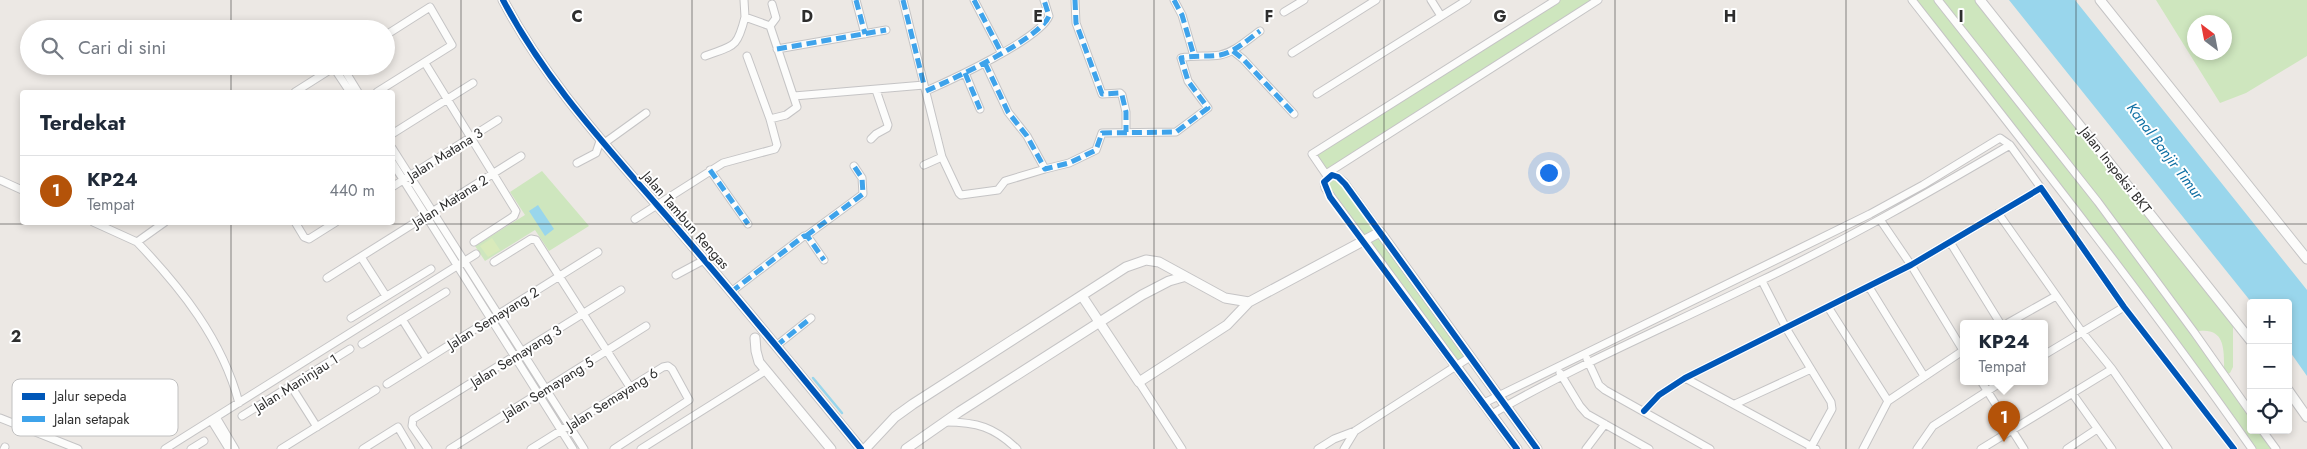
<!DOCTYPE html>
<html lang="id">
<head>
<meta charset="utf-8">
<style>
	:root { --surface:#fff; --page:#f6f6f7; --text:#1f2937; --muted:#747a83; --line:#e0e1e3; --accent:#b45309 }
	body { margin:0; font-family:Jost,sans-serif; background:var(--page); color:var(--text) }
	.controls { position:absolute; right:15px; bottom:15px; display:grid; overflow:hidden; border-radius:5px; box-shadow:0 2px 8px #0003 }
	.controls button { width:45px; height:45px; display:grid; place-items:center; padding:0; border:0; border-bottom:1px solid var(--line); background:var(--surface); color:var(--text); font:25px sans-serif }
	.compass { position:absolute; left:2187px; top:15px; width:45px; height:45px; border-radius:50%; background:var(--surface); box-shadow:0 2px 8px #0003; rotate:328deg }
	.you { position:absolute; left:1548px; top:172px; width:18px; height:18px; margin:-12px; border:4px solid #fff; border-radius:50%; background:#1a73e8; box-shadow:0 0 0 8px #1a73e833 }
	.badge { display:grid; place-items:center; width:32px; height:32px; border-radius:50%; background:var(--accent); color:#fff; font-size:16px; font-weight:700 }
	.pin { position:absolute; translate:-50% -41px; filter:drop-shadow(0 1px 2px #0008) }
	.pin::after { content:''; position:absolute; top:26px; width:18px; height:15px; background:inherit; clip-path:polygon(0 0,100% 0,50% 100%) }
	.popup { position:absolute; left:1960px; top:320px; width:88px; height:65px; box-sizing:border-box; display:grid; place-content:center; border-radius:5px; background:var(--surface); filter:drop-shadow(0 1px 4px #0005); font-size:16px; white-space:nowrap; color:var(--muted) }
	.popup b { font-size:19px; color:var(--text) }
	.popup::after { content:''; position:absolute; left:50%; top:100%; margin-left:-10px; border:10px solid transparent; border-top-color:var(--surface) }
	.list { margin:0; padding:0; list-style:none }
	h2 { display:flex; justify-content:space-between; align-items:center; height:65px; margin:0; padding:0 20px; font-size:21px }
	h2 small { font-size:16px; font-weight:400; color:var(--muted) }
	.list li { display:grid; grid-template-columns:32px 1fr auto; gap:15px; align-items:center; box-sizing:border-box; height:70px; padding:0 20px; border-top:1px solid var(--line) }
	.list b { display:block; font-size:19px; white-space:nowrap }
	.list p { margin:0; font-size:16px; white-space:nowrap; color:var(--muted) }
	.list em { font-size:16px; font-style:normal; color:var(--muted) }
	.icon { flex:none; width:28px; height:28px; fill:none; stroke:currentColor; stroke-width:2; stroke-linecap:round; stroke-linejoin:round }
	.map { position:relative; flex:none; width:2307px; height:449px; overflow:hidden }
	.search { position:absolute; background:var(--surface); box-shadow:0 2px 8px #0003; left:20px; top:20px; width:375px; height:55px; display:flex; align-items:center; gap:12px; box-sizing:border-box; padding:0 18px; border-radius:28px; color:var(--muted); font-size:19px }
	.panel { position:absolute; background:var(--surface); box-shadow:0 2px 8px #0003; left:20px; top:90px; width:375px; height:135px; border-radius:5px }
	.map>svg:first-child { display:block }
	.green { fill:#cee6be; fill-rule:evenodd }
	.pitch { fill:#d9eabb }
	.water { fill:#99d6ec }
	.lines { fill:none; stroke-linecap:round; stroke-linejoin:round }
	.stream { stroke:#99d6ec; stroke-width:2.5 }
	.minor-casing { stroke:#c5c4c5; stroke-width:9 }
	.tertiary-casing { stroke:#c5c4c5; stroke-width:11 }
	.minor { stroke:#fcfcfb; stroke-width:7 }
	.tertiary { stroke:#fcfcfb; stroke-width:9 }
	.quiet { stroke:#3ea3eb; stroke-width:5; stroke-dasharray:10 5; stroke-linecap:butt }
	.cycleway-casing { stroke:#fff; stroke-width:9 }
	.cycleway { stroke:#0057b8; stroke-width:6 }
	.grid { fill:none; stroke:#2e2e2e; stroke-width:1; stroke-opacity:0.55 }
	.labels { text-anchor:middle; stroke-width:4; stroke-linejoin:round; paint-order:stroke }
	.street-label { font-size:14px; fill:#2e2e2e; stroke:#fff }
	.water-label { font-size:15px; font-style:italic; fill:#0d6fa3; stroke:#fff }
	.key { fill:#fff; stroke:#c0c0c0; stroke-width:1 }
	.key-label { font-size:14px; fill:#2e2e2e }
	.grid-label { font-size:16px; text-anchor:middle; font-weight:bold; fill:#2e2e2e; stroke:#fff; stroke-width:4; stroke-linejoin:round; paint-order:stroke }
</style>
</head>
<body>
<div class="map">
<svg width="2307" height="449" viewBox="0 0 2307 449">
	<rect width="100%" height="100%" fill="#ece8e4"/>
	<path class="green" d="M1556 0H1597L1326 174 1312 154Z
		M1912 0H1979L2233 318V367L2230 373 2224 375C2224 351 2227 325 2194 332L2155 280 2251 414V430H2261L2274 449H2253L2181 348 2049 175Z
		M2156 0H2307V56L2246 93 2220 103ZM2224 22V52H2194V22Z
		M542 171 589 226 549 251 535 230 485 261 475 246 525 215 510 192Z
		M1338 177 1470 357 1457 366 1331 197 1325 180Z"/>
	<path class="pitch" d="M492 238 500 250 488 257 480 246Z"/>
	<path class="water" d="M2009 0H2075L2307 290V376L2288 349V303H2252Z
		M538 205 554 229 545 236 529 211Z"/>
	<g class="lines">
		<path class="stream" d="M813 378 842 413"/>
		<defs>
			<path id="minor" d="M856 0 865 34
				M903 0 942 157 959 193 961 195 998 190 1005 181 1045 169
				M974 0 1001 52
				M1075 0 1076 23 1102 94 1120 93 1122 95 1126 112V132
				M1174 0 1182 15 1194 56
				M1431 0 1441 16
				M1912 0C2028 148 2144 295 2252 449
				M1938 0 2098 202 2194 332 2251 413
				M1284 12 1304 0
				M770 26 776 18 772 4
				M777 49 886 30
				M1233 51 1243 59 1294 114
				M1292 53 1376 0
				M705 56C734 45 737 49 745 17
				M747 56 770 119
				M425 63 516 211 514 216 474 242
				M985 63 1008 112 1027 136 1045 169 1069 163 1096 150 1102 133 1176 132 1208 108 1188 81 1181 58C1194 55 1207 57 1220 55 1235 52 1247 40 1260 31
				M342 66 358 92
				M334 68 350 92
				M965 73 980 109
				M926 91C951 80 1040 39 1049 16L1044 0
				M295 92 336 66
				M377 92 452 45 430 7 386 35
				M1317 94 1467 0
				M794 96 924 85
				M392 134 473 83
				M871 139 876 134 887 128 888 125 876 90
				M603 144 646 113
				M392 148 584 449
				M392 162 573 449
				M577 163 596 153 600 141
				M924 165 942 157
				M710 170 748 224
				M1326 174 1598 0
				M1327 176 1312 154 1556 0
				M0 180 22 190
				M392 187 498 120
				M1998 213 2082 332 2112 369 2168 449
				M635 219 723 163 775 149 777 145 770 119 786 115 797 107 770 26 745 17 744 0
				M1881 221 1911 265 1964 352
				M93 222 137 242 165 222
				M295 222 304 237 309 239 336 222
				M806 236 863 194 862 178 854 166
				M137 242C181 288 222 339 239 403
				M1365 242 1325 188 1324 182 1332 175 1338 177 1345 183 1380 232
				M1950 242 2000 323
				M361 257 386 296
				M494 262 531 239 536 240 630 387
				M676 275 704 260
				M327 278 521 156
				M1762 281 1786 328 1831 402 1832 409 1810 449
				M1869 287 1924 376
				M731 292 804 236 808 237 824 260
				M1828 307 1888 401
				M351 318 431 269
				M402 319 427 359
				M2008 323 2056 296
				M362 344 446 292
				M776 346 811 318
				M2044 355 2124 307
				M1587 359 1599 385 1605 390 1710 449
				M1560 373 1580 406 1587 414 1649 449
				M1685 378 1816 449
				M1981 381 2024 449
				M1139 382 1182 449
				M387 384 598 252
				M291 386 317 427
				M2072 393 2112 449
				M1484 403 1870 214 1923 185 2000 138 2010 145 2041 188
				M1735 404 1811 369
				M1644 411 1659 395 1685 378 1911 265 2041 188 2124 307 2234 449
				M1492 414C1578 364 1671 325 1760 281 1846 240 1928 193 2010 145
				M242 416 350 349
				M216 417 235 449
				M0 418 78 449
				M211 420 229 449
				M945 422C977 422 994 427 1017 449
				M2262 430 2276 449
				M4 449 5 447
				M165 449 476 254
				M191 449 204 441
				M281 449 376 390
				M363 449 398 427 411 449
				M428 449 412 426 413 419 621 290
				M450 449 646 326
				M531 449 663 367 668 366 672 369 689 400 614 449
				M641 449 765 371
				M1318 449 1334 439 1355 431 1470 357
				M1344 449 1355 431
				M1586 449 1605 424
				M1863 449 1888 401 1964 350
				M1917 449 1933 426 2003 381
				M1981 449 2112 369
				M2067 449 2097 429"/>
			<path id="tertiary" d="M503 0C544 78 600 139 657 205 727 285 794 367 861 449
				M1980 0 2251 341
				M2100 0 2307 259
				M1365 242 1517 449
				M1082 296 1139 382 1227 325 1249 302 1380 232 1537 449
				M755 338 756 351 759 362 831 449
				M2288 390 2307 417
				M865 449 895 417 913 404 1126 267 1146 260 1159 262 1225 298 1249 302
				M906 449 959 412 1142 295 1169 281 1183 277"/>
		</defs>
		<use href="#minor" class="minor-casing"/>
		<use href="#tertiary" class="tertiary-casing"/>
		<use href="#minor" class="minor"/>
		<use href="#tertiary" class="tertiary"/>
		<path class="quiet" d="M856 0 865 34
			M903 0 924 85
			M974 0 1001 52
			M1075 0 1076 23 1102 94 1120 93 1122 95 1126 112V132
			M1174 0 1182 15 1194 56
			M777 49 886 30
			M1233 51 1243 59 1294 114
			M985 63 1008 112 1027 136 1045 169 1069 163 1096 150 1102 133 1176 132 1208 108 1188 81 1181 58C1194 55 1207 57 1220 55 1235 52 1247 40 1260 31
			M965 73 980 109
			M926 91C951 80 1040 39 1049 16L1044 0
			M710 170 748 224
			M806 236 863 194 862 178 854 166
			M731 292 804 236 808 237 824 260
			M776 346 811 318"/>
		<defs>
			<path id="cycleway" d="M503 0C544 78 600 139 657 205 727 285 794 367 861 449
				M1644 411 1659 395 1685 378 1911 265 2041 188 2124 307 2234 449
				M1517 449 1330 197 1324 182 1332 175 1338 177 1345 184 1537 449"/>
		</defs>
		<use href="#cycleway" class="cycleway-casing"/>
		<use href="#cycleway" class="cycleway"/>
	</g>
	<path class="grid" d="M231 0V29M461 0V449M692 0V449M923 0V449M1154 0V449M1384 0V449M1615 0V449M1846 0V449M2076 0V449M231 66V92M231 222V449M0 224H2307"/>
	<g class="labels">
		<g class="street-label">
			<text transform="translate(445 154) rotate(-32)" y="5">Jalan Matana 3</text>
			<text transform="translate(2116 170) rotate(52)" y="5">Jalan Inspeksi BKT</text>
			<text transform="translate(450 201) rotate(-32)" y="5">Jalan Matana 2</text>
			<text transform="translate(686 220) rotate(49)" y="5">Jalan Tambun Rengas</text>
			<text transform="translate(493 318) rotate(-32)" y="5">Jalan Semayang 2</text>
			<text transform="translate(516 356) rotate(-32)" y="5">Jalan Semayang 3</text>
			<text transform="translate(296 383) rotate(-32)" y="5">Jalan Maninjau 1</text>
			<text transform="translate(548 388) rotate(-32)" y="5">Jalan Semayang 5</text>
			<text transform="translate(612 399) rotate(-32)" y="5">Jalan Semayang 6</text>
		</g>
		<g class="water-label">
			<text transform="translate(2165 151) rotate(53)" y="5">Kanal Banjir Timur</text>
		</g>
	</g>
	<rect x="12" y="379" width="166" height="57" rx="8" class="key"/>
	<rect x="22" y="393" width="23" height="7" fill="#0057b8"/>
	<rect x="22" y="416" width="23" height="6" fill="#3ea3eb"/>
	<g class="key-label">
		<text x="54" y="401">Jalur sepeda</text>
		<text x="54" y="424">Jalan setapak</text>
	</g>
	<g class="grid-label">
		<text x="577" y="22">C</text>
		<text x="807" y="22">D</text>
		<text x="1038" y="22">E</text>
		<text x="1269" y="22">F</text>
		<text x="1500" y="22">G</text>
		<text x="1730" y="22">H</text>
		<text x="1961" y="22">I</text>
		<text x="16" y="342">2</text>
	</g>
</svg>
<div class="controls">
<button>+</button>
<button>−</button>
<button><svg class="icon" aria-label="locate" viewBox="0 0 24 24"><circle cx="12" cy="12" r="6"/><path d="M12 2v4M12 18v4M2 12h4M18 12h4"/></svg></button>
</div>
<svg class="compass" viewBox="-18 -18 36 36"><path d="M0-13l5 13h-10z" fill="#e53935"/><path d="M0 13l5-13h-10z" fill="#747a83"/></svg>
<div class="you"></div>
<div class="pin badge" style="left:2004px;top:442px">1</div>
<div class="popup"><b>KP24</b>Tempat</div>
<div class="search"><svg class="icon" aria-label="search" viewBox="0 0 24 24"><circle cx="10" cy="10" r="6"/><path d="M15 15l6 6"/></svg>Cari di sini</div>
<section class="panel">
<h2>Terdekat<small></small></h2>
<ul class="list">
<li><span class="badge">1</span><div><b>KP24</b><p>Tempat</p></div><em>440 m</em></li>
</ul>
</section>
</div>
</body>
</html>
